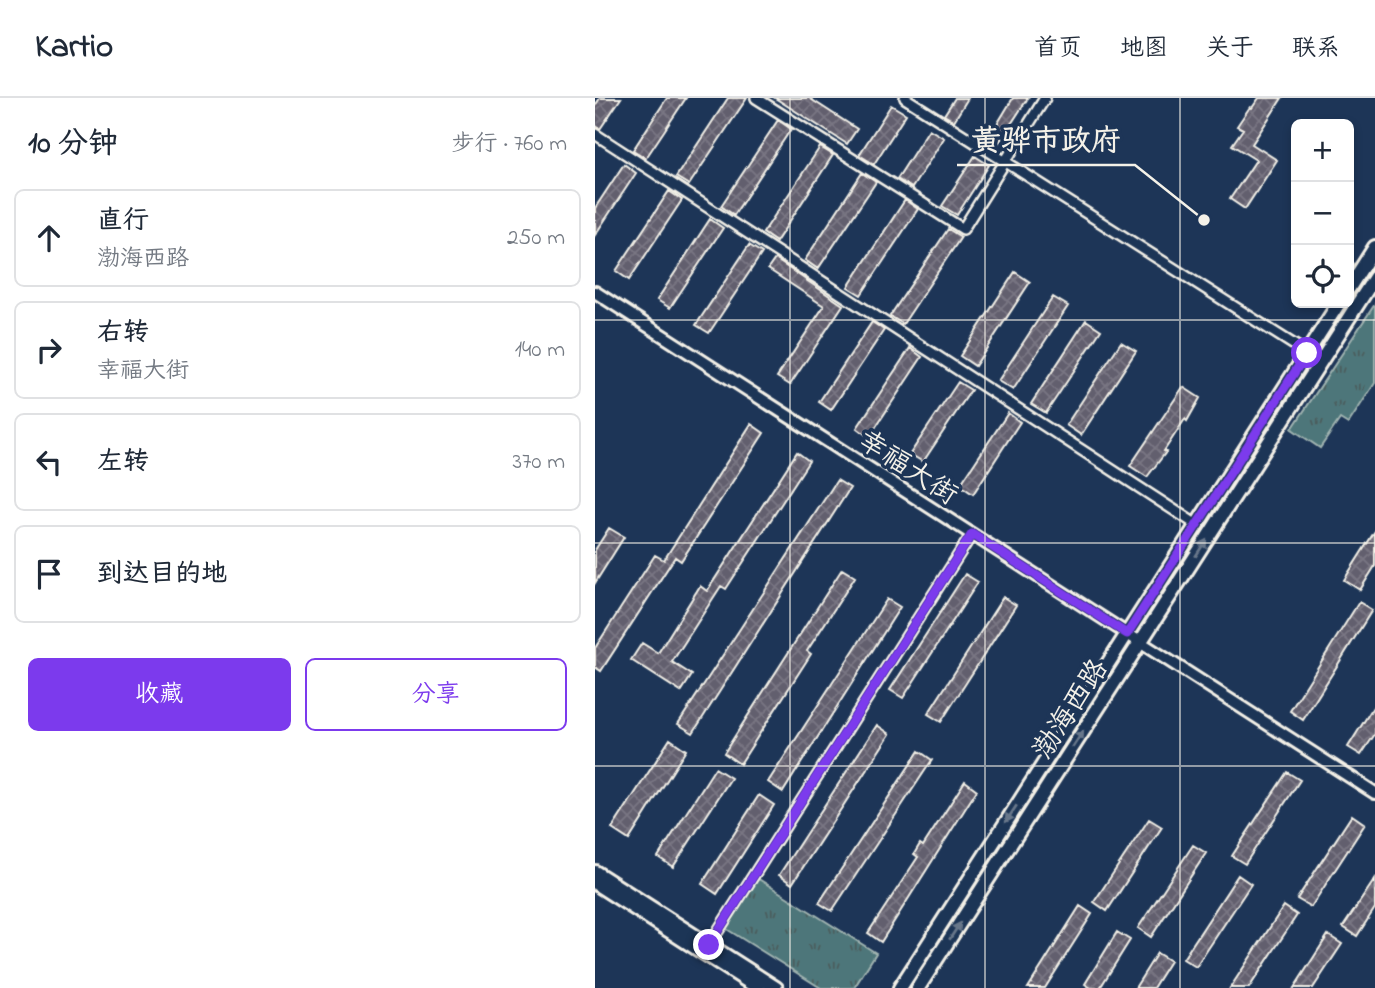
<!DOCTYPE html>
<html lang="zh">
<head>
<meta charset="utf-8">
<style>
	:root { --surface:#fff; --page:#f6f6f7; --text:#1f2937; --muted:#747a83; --line:#e0e1e3; --accent:#7c3aed }
	body { margin:0; font-family:"Indie Flower","LXGW WenKai TC",sans-serif; background:var(--page); color:var(--text) }
	.controls { position:absolute; right:21px; top:21px; display:grid; overflow:hidden; border-radius:10px; box-shadow:0 4px 10px #0003 }
	.controls button { width:63px; height:63px; display:grid; place-items:center; padding:0; border:0; border-bottom:2px solid var(--line); background:var(--surface); color:var(--text); font:35px sans-serif }
	.stop { position:absolute; width:21px; height:21px; margin:-16px; border:5px solid #7c3aed; border-radius:50%; background:#fff }
	.stop.end { background:#7c3aed; border-color:#fff; box-shadow:0 2px 7px #0008 }
	.list { margin:0; padding:0; list-style:none }
	h2 { display:flex; justify-content:space-between; align-items:center; height:91px; margin:0; padding:0 28px; font-size:30px }
	h2 small { font-size:23px; font-weight:400; color:var(--muted) }
	.list li { display:grid; grid-template-columns:46px 1fr auto; gap:21px; align-items:center; box-sizing:border-box; height:98px; margin:0 14px 14px; padding:0 14px; border:2px solid var(--line); border-radius:10px }
	.list b { display:block; font-size:26px; white-space:nowrap }
	.list p { margin:0; font-size:23px; white-space:nowrap; color:var(--muted) }
	.list em { font-size:23px; font-style:normal; color:var(--muted) }
	.actions { display:flex; gap:14px; padding:21px 28px }
	.actions a { flex:1; padding:16px 0; border:2px solid var(--accent); border-radius:10px; text-align:center; font-size:24px; color:var(--accent) }
	.actions .main { background:var(--accent); color:#fff }
	.icon { flex:none; width:38px; height:38px; fill:none; stroke:currentColor; stroke-width:2; stroke-linecap:round; stroke-linejoin:round }
	.map { position:relative; flex:none; width:780px; height:890px; overflow:hidden }
	header { display:flex; align-items:center; gap:42px; box-sizing:border-box; height:98px; padding:0 35px; background:var(--surface); border-bottom:2px solid var(--line) }
	header strong { font-size:33px }
	nav { display:flex; gap:38px; margin-inline-start:auto; font-size:24px }
	main { display:flex }
	aside { flex:1; background:var(--surface) }
	.map>svg:first-child { display:block }
	.grass { fill:url(#grass-tufts); stroke:#a1b4b1; stroke-width:2 }
	.building { fill:url(#building-cross-hatch); stroke:#f4f1e8; stroke-width:2 }
	.lines { fill:none; stroke-linecap:round; stroke-linejoin:round }
	.minor-casing { stroke:#f4f1e8; stroke-width:14 }
	.tertiary-casing { stroke:#f4f1e8; stroke-width:16 }
	.secondary-casing { stroke:#f4f1e8; stroke-width:18 }
	.minor { stroke:#1d3557; stroke-width:9 }
	.tertiary { stroke:#1d3557; stroke-width:10 }
	.secondary { stroke:#1d3557; stroke-width:12 }
	.oneway { fill:#68778a }
	.route { stroke:#7c3aed; stroke-width:9 }
	.grid { fill:none; stroke:#f4f1e8; stroke-width:2; stroke-opacity:0.55 }
	.labels { text-anchor:middle; stroke-width:7; stroke-linejoin:round; paint-order:stroke }
	.street-label { font-size:28px; fill:#f4f1e8; stroke:#1d3557 }
	.leader { fill:none; stroke:#f4f1e8; stroke-width:2.5 }
	.callout-dot { fill:#f4f1e8; stroke:#1d3557; stroke-width:2.5 }
	.callout-label { font-size:30px; text-anchor:middle; font-weight:bold; fill:#f4f1e8; stroke:#1d3557; stroke-width:7; stroke-linejoin:round; paint-order:stroke }
</style>
</head>
<body>
<header>
<strong>Kartio</strong>
<nav><a>首页</a><a>地图</a><a>关于</a><a>联系</a></nav>
</header>
<main>
<aside>
<h2>10 分钟<small>步行 · 760 m</small></h2>
<ul class="list">
<li><svg class="icon" aria-label="ahead" viewBox="0 0 24 24"><path d="M12 20V5M6 11l6-6 6 6"/></svg><div><b>直行</b><p>渤海西路</p></div><em>250 m</em></li>
<li><svg class="icon" aria-label="right" viewBox="0 0 24 24"><path d="M7 20v-9h11M14 6l5 5-5 5"/></svg><div><b>右转</b><p>幸福大街</p></div><em>140 m</em></li>
<li><svg class="icon" aria-label="left" viewBox="0 0 24 24"><path d="M17 20v-9H6M10 6l-5 5 5 5"/></svg><div><b>左转</b></div><em>370 m</em></li>
<li><svg class="icon" aria-label="arrive" viewBox="0 0 24 24"><path d="M6 21V4h12l-3 4 3 4H6"/></svg><div><b>到达目的地</b></div></li>
</ul>
<div class="actions"><a class="main">收藏</a><a>分享</a></div>
</aside>
<div class="map">
<svg width="780" height="890" viewBox="0 0 780 890">
	<defs>
		<pattern id="grass-tufts" width="24" height="20" patternUnits="userSpaceOnUse" patternTransform="scale(1.75)"><rect width="24" height="20" fill="#4e767a"/><path d="M3 7l-1-3M5 7V3M7 7l1-3M15 17l-1-3M17 17v-4M19 17l1-3" fill="none" stroke="#4b5d5d"/></pattern>
		<pattern id="building-cross-hatch" width="8" height="8" patternUnits="userSpaceOnUse" patternTransform="scale(1.75)"><rect width="8" height="8" fill="#625e6e"/><path d="M0 0l8 8M0 8l8-8" fill="none" stroke="#797683"/></pattern>
	</defs>
	<rect width="100%" height="100%" fill="#1d3557"/>
	<filter id="ink" filterUnits="userSpaceOnUse"><feTurbulence type="fractalNoise" baseFrequency=".0143" numOctaves="2"/><feDisplacementMap in="SourceGraphic" scale="14" xChannelSelector="R" yChannelSelector="G"/><feConvolveMatrix kernelMatrix="1 2 1 2 8 2 1 2 1" color-interpolation-filters="sRGB"/></filter>
	<g filter="url(#ink)">
		<path class="grass" d="M780 206V285L753 326 745 321 725 350 697 331Z
			M162 780 281 855 259 890H226L130 830Z"/>
		<path class="building" d="M5 0H26L5 31 0 27V8Z
			M72 0H91L51 60 38 52Z
			M133 0H152L94 87 81 79Z
			M180 0H214L262 31 252 46Z
			M360 0H373L359 23 349 17Z
			M418 0H433L401 49 392 43Z
			M664 0H687L657 46 682 62 650 111 635 101 661 62 637 47 648 31 642 28 655 9 657 10Z
			M296 7 311 16 279 66 264 57Z
			M183 22 196 31 139 117 126 108Z
			M334 31 349 40 317 90 302 81Z
			M225 49 238 57 181 144 168 135Z
			M380 58 394 67 362 117 347 108Z
			M29 66 41 75 0 137V110Z
			M267 75 281 84 223 171 210 162Z
			M74 93 87 102 34 182 21 173Z
			M310 102 323 111 266 197 253 189Z
			M115 121 128 130 75 210 62 202Z
			M353 131 366 139 308 226 295 218Z
			M154 147 167 155 114 235 101 227Z
			M180 161 248 207 195 287 182 279 229 208 173 171Z
			M420 174 435 184 380 268 365 258Z
			M458 199 473 208 418 292 403 283Z
			M491 222 506 232 451 315 436 306Z
			M277 224 289 232 236 312 224 304Z
			M526 244 541 253 486 337 471 327Z
			M315 250 327 259 274 339 262 330Z
			M363 284 376 292 328 364 315 356Z
			M588 289 605 300 592 323 590 321 569 353 571 354 552 379 535 368Z
			M413 315 425 324 378 396 365 387Z
			M156 326 169 335 86 463 80 459 6 573 0 569V550L60 457 69 462Z
			M202 354 214 363 131 491 126 488 77 564 97 577 86 594 36 562 47 545 63 555 105 488 112 493Z
			M242 382 255 390 98 635 83 626Z
			M14 430 29 439 0 485V452Z
			M780 433V468L765 492 749 482Z
			M247 471 260 479 212 553 216 556 145 666 129 655Z
			M370 476 383 484 308 600 295 592Z
			M408 499 421 507 346 624 333 616Z
			M292 501 305 509 188 694 173 684Z
			M764 504 777 512 708 622 695 613Z
			M780 606V636L766 657 753 649Z
			M282 627 295 636 197 786 184 777Z
			M75 641 91 652 34 742 17 731Z
			M324 653 337 662 237 813 224 805Z
			M120 670 136 680 78 769 63 759Z
			M692 674 705 682 650 766 637 758Z
			M370 683 382 692 286 844 273 835 323 759 319 756 325 746 328 748Z
			M164 697 179 707 122 796 107 786Z
			M757 717 770 726 716 809 702 801Z
			M554 721 567 729 512 813 499 804Z
			M598 747 611 755 556 839 543 830Z
			M643 777 656 786 601 869 588 861Z
			M780 781V810L762 838 748 829Z
			M485 808 497 816 450 890H433Z
			M689 808 702 817 654 890H635Z
			M522 834 535 842 505 890H496L490 886Z
			M733 837 747 846 718 890H699Z
			M562 855 575 863 558 890H540Z"/>
		<g class="lines">
			<defs>
				<path id="minor" d="M161 0 368 131 450 0
					M310 0 712 255
					M0 36 602 427
					M114 847 377 436"/>
				<path id="tertiary" d="M0 194 780 695"/>
				<path id="secondary" d="M754 190 780 149
					M0 774 181 890
					M0 785 163 890
					M305 890 744 205
					M323 890 780 179"/>
			</defs>
			<use href="#minor" class="minor-casing"/>
			<use href="#tertiary" class="tertiary-casing"/>
			<use href="#secondary" class="secondary-casing"/>
			<use href="#minor" class="minor"/>
			<use href="#tertiary" class="tertiary"/>
			<use href="#secondary" class="secondary"/>
		</g>
		<defs><path id="oneway-solid" d="M-6-.8H1V-3.2L6.5 0L1 3.2V.8H-6Z" transform="scale(1.75)"/></defs>
		<g class="oneway">
			<use href="#oneway-solid" transform="translate(606 450) rotate(-57)"/>
			<use href="#oneway-solid" transform="translate(483 641) rotate(-57)"/>
			<use href="#oneway-solid" transform="translate(416 716) rotate(123)"/>
			<use href="#oneway-solid" transform="translate(360 833) rotate(-57)"/>
		</g>
	</g>
	<g class="lines" filter="url(#ink)">
		<path class="route" d="M114 847 377 436 532 536 712 255"/>
	</g>
	<path class="grid" d="M195 0V890M390 0V890M585 0V890M0 222H780M0 445H780M0 668H780"/>
	<g class="labels">
		<g class="street-label">
			<text transform="translate(314 368) rotate(33)" y="10">幸福大街</text>
			<text transform="translate(474 610) rotate(-57)" y="10">渤海西路</text>
		</g>
	</g>
	<path class="leader" d="M609 122L540 67H362"/>
	<circle class="callout-dot" cx="609" cy="122" r="7"/>
	<g class="callout-label">
		<text x="451" y="52">黄骅市政府</text>
	</g>
</svg>
<div class="controls">
<button>+</button>
<button>−</button>
<button><svg class="icon" aria-label="locate" viewBox="0 0 24 24"><circle cx="12" cy="12" r="6"/><path d="M12 2v4M12 18v4M2 12h4M18 12h4"/></svg></button>
</div>
<div class="stop" style="left:712px;top:255px"></div>
<div class="stop end" style="left:114px;top:847px"></div>
</div>
</main>
</body>
</html>
